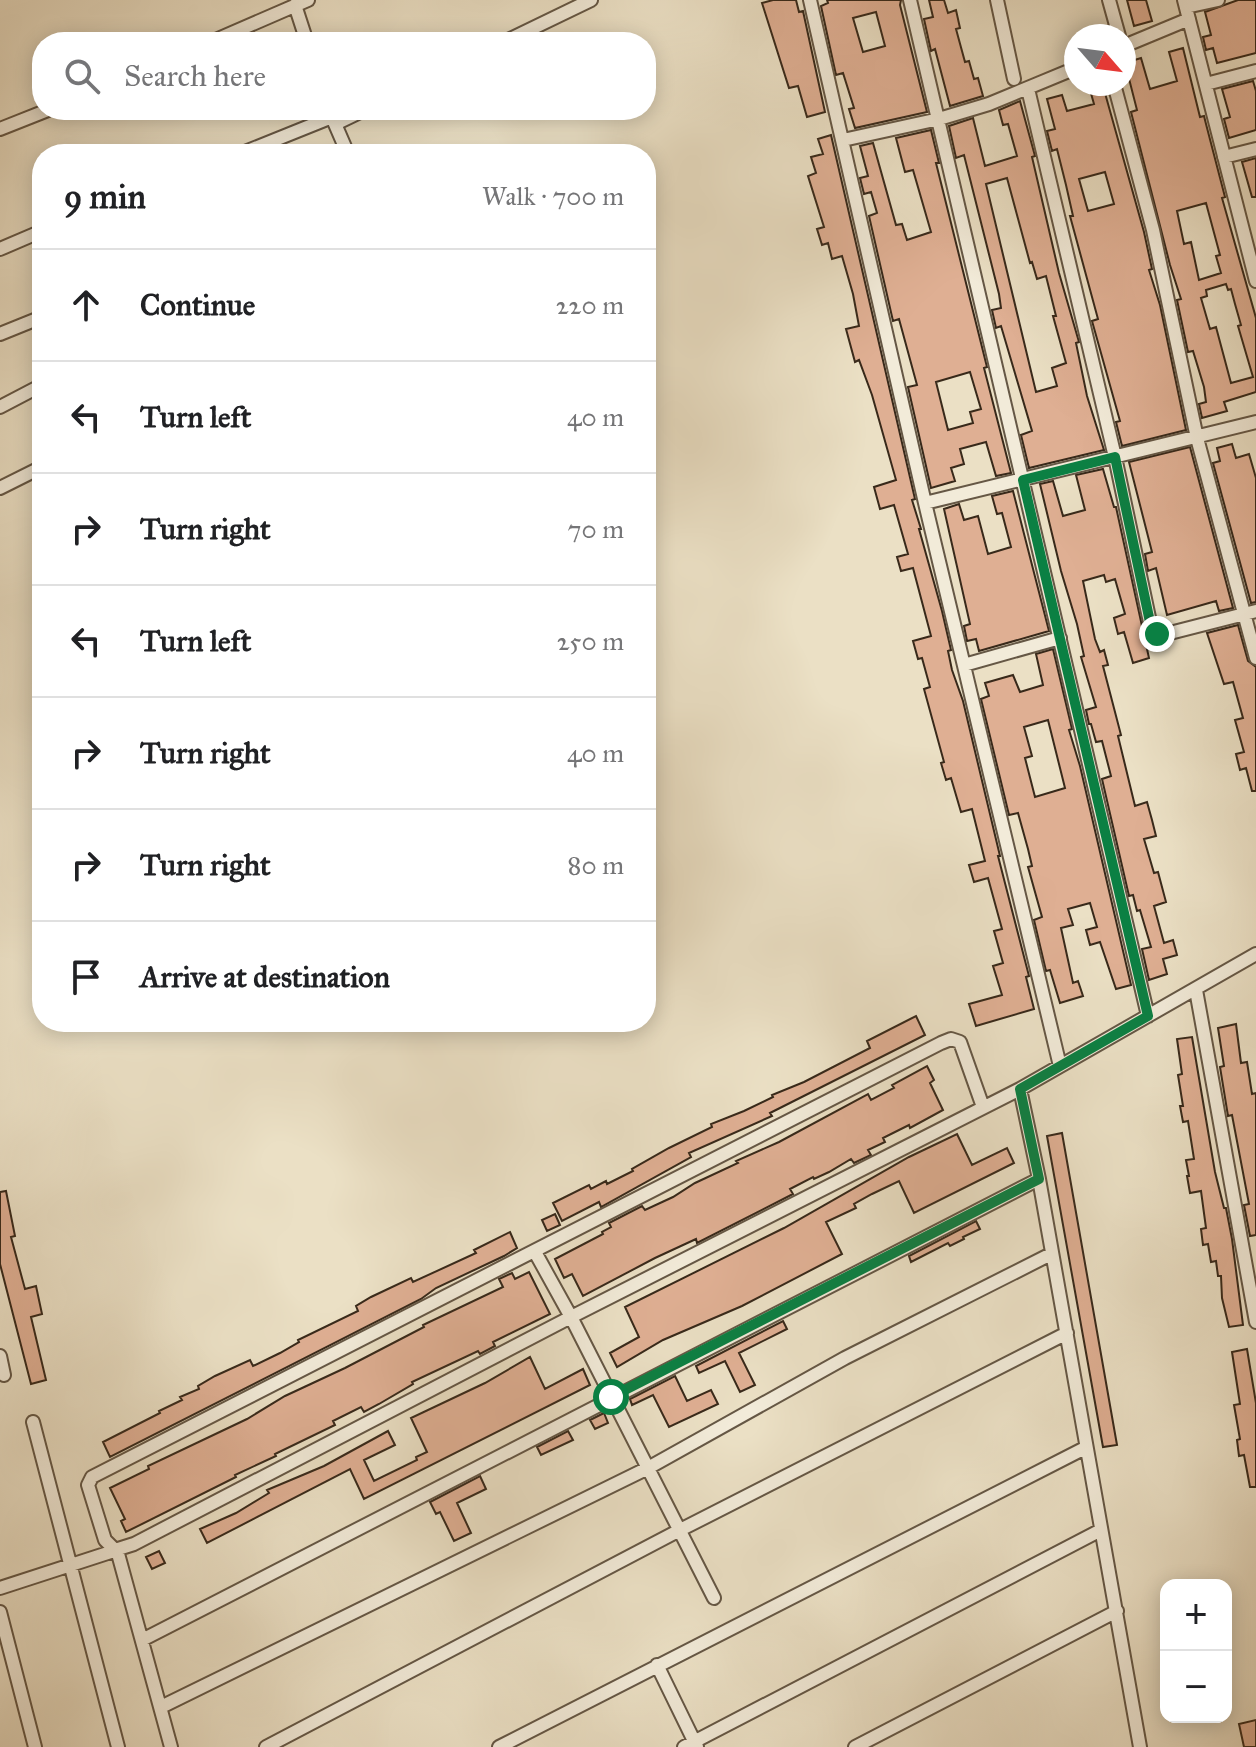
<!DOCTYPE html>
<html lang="en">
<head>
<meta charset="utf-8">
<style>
	:root { --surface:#fff; --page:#f6f6f6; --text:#202124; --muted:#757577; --line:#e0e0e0 }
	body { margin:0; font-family:"IM FELL Great Primer",serif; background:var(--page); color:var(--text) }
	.controls { position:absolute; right:24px; bottom:24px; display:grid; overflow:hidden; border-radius:16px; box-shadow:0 4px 20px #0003 }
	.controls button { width:72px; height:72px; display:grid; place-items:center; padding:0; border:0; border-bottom:2px solid var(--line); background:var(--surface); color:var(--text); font:40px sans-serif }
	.compass { position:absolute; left:1064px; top:24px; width:72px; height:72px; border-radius:50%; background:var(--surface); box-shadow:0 4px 20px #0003; rotate:118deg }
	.stop { position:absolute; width:24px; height:24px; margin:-18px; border:6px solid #0b8043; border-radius:50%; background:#fff }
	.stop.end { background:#0b8043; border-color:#fff; box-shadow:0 2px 8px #0008 }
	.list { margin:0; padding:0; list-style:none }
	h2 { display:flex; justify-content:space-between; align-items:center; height:104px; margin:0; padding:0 32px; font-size:34px }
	h2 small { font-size:26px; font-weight:400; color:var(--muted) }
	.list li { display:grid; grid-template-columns:52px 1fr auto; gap:24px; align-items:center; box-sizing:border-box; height:112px; padding:0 32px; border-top:2px solid var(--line) }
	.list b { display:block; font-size:30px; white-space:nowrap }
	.list em { font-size:26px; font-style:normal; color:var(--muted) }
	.icon { flex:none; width:44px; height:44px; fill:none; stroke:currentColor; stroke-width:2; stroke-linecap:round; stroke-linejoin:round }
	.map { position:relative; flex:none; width:1256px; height:1747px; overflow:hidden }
	.search { position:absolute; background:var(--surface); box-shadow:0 4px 20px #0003; left:32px; top:32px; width:624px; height:88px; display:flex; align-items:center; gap:20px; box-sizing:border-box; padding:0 28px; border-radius:32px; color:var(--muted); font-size:30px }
	.panel { position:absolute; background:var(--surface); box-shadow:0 4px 20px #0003; left:32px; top:144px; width:624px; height:888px; border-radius:32px }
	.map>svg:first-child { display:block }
	.building { fill:#dfaf93; stroke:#38291a; stroke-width:2; fill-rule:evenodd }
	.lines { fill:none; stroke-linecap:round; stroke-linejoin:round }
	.street-casing { stroke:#655745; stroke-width:16 }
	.street { stroke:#f2ebd9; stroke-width:12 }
	.route { stroke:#0b8043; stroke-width:10 }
</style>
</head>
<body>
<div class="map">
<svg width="1256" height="1747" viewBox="0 0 1256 1747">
	<rect width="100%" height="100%" fill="#ebe0c5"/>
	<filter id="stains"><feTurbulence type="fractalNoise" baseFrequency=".0025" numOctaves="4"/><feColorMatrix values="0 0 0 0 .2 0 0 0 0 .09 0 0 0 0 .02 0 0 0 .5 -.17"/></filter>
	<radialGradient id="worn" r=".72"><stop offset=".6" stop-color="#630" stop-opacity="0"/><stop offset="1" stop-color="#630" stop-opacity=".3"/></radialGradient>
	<path class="building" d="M773 0H796L799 12 803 11 825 112 807 117 798 86 789 88 762 3Z
		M827 0H901L900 5 927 112 855 128 849 109 854 108 843 73 836 75 821 6 828 3ZM876 12 885 46 863 52 853 18Z
		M929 0H944L948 13 956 10 960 28 956 29 965 62 969 61 974 79 978 78 983 96 950 106 935 49 931 51 924 19 933 17Z
		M1127 0H1146L1152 21 1134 26Z
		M1238 0H1256V53L1217 63 1213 48 1206 50 1203 37 1211 35 1205 12Z
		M1183 48 1200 117 1204 116 1206 124 1225 197 1222 198 1256 318V392L1224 402 1227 411 1202 418 1199 404 1206 402 1204 387 1193 351 1188 352 1177 300 1181 299 1170 265 1131 112 1137 110 1125 63 1141 58 1150 89 1177 81 1169 52ZM1206 203 1220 255 1216 256 1221 273 1199 280 1191 242 1184 244 1177 211ZM1226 284 1228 290 1231 289 1235 304 1241 325 1238 326 1253 377 1231 383 1216 327 1210 329 1201 298 1207 296 1206 290Z
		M1253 81 1256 91V130L1229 138 1224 119 1230 117 1222 89Z
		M1103 86 1144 232 1152 269 1149 270 1160 305 1186 430 1122 446 1116 422 1120 421 1092 321 1098 319 1070 216H1073L1066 185 1057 149 1052 151 1047 131 1055 129 1047 99 1062 95 1067 111 1094 104 1090 90ZM1105 172 1114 204 1088 211 1079 179Z
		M1020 101 1035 156 1032 157 1059 273 1079 342 1076 343 1087 396 1104 450 1029 468 1021 435 1032 431 1001 326 996 328 992 310 1001 308 999 294 964 155 956 158 949 126 973 118 985 166 1017 156 1008 124 1003 125 999 110ZM1007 178 1030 263 1032 262 1037 279 1046 276 1056 316H1053L1066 363 1052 368 1057 386 1036 392 986 184Z
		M931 130 939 163H936L987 367 984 368 1011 473 996 476 986 442 960 449 964 464 951 468 955 481 931 488 908 387 917 385 899 319 893 321 869 216 877 213 871 192 864 194 860 178 868 176 860 146 873 143 896 225 902 224 907 240 931 232 913 170 905 172 896 138ZM970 372 981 409 970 412 973 423 948 430 936 382Z
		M831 135 915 499 912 500 921 529H919L942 611 951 650 948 651 952 670 963 701 1000 856H998L1029 976 1026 977 1034 1009 976 1026 969 1004 1002 995 993 966 1003 963 994 931 1002 929 988 878 974 882 969 865 985 861 972 809 961 812 951 778 946 780 941 763 944 762 924 689 930 687 922 658 918 659 913 641 931 636 913 568 901 571 897 557 908 554 894 505 880 509 874 487 896 480 872 395 859 360 855 362 846 329 859 326 853 294 842 256 832 259 828 243 822 245 817 229 824 227 808 176 816 173 811 157 823 154 818 139Z
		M1256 158V197H1252L1242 162Z
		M1232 444 1236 458 1249 454 1256 478V602L1251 603 1213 463 1220 461 1217 448Z
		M1190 447 1233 608 1219 611 1216 601 1167 615 1156 568 1148 571 1145 554 1152 552 1129 462Z
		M1103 469 1114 507H1116L1149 658 1133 663 1124 632 1118 634 1114 618 1125 614 1115 579 1106 582 1104 575 1083 581 1095 639 1100 652 1104 650 1108 665 1103 666 1121 735 1118 736 1135 806 1147 802 1152 820 1156 836 1144 839 1154 873 1158 872 1166 902 1154 906 1164 943 1173 940 1177 955 1163 959 1167 974 1149 980 1142 949 1151 947 1140 910 1137 911 1133 895 1129 896 1102 779 1111 776 1102 741 1096 742 1091 724H1089L1086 710 1096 707 1081 657 1084 656 1077 624 1061 571 1040 484 1053 481 1063 516 1085 510 1076 475Z
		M1013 491 1049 631 979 651 976 639 967 641 964 626 970 624 944 509 959 504 964 520 978 516 988 554 1011 547 1002 513 997 514 992 496Z
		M1238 625 1248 661 1256 667V791H1252L1246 768 1240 770 1236 754 1244 752 1235 720 1243 718 1233 682 1224 684 1207 633Z
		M1053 649 1072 729 1069 730 1080 766 1131 985 1116 989 1100 942 1090 945 1086 930 1097 927 1090 903 1068 909 1073 925 1061 928 1073 983 1078 981 1083 996 1060 1003 1050 970 1046 971 1034 920 1042 917 1028 867 1032 866 1028 849 1018 813 1009 815 981 699 989 696 985 683 1013 675 1020 692 1043 685 1036 654ZM1048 720 1065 788 1035 797 1025 758 1032 756 1024 727Z
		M916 1016 925 1035 770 1113 772 1116 689 1153 691 1157 601 1207 599 1202 562 1221 553 1203 589 1185 591 1189 606 1181 607 1184 633 1171 632 1169 669 1148 712 1127 711 1124 744 1111 773 1097 772 1095 804 1082 870 1048 867 1041Z
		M1236 1024 1241 1063 1247 1062 1252 1094 1256 1093V1235L1250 1236 1244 1205 1249 1204 1232 1115 1228 1116 1220 1067 1224 1066 1218 1028Z
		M1192 1037 1215 1172 1224 1208H1226L1232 1239 1243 1325 1229 1327 1222 1298 1221 1276H1218L1216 1261 1211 1262 1208 1244 1203 1245 1201 1229 1206 1228 1201 1191 1190 1193 1187 1176H1189L1186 1160 1194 1159 1188 1121 1183 1122 1180 1106H1183L1178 1075 1182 1074 1177 1039Z
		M927 1066 934 1080 930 1083 943 1110 910 1128 909 1125 883 1138 885 1142 868 1150 871 1155 854 1163 851 1159 829 1172 814 1179 813 1177 790 1189 793 1194 697 1243 696 1239 655 1258 583 1296 572 1274 564 1278 555 1259 603 1234 602 1232 611 1227 609 1223 642 1206 645 1210 673 1197 695 1183 738 1163 736 1161 779 1142 868 1094 871 1100 894 1088 892 1085Z
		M1062 1133 1117 1445 1103 1447 1047 1136Z
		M957 1134 972 1165 1007 1148 1014 1163 914 1213 899 1181 872 1194 854 1204 856 1208 826 1222 842 1254 742 1306 663 1340 617 1367 610 1353 639 1337 625 1307 784 1228 909 1157Z
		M6 1191 15 1236 11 1237 22 1278 25 1289 36 1286 42 1314 31 1317 46 1380 31 1384 0 1264V1192Z
		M555 1214 560 1225 547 1231 542 1220Z
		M976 1221 980 1229 963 1237 964 1239 950 1246 948 1243 911 1262 909 1256Z
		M510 1232 517 1248 504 1256 436 1288 421 1299 110 1457 103 1442 160 1413 159 1411 182 1400 180 1397 199 1389 198 1386 215 1376 250 1360 253 1366 280 1353 299 1342 298 1340 358 1311 356 1306 371 1297 411 1278 413 1282 476 1253 474 1250Z
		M529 1272 550 1314 493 1342 495 1346 480 1354 478 1351 412 1382 413 1384 379 1404 364 1412 361 1407 333 1421 335 1425 275 1454 276 1456 235 1475 236 1477 126 1532 121 1521 125 1519 110 1488 149 1469 148 1466 247 1419 285 1396 345 1368 424 1327 423 1325 503 1287 499 1279 512 1273 515 1279Z
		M783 1321 787 1329 739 1353 755 1385 740 1392 725 1361 699 1373 696 1366Z
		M1247 1349 1256 1403V1487H1250L1244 1455 1239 1456 1237 1440 1240 1439 1234 1405 1240 1404 1232 1352Z
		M530 1357 545 1389 583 1369 590 1385 364 1499 350 1469 207 1543 200 1529 236 1513 269 1493 267 1490 324 1466 388 1431 395 1445 364 1460 374 1481 417 1460 416 1457 427 1452 411 1418 485 1383Z
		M675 1376 687 1401 711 1390 718 1404 669 1427 653 1395 632 1405 630 1399Z
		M604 1413 608 1423 595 1429 590 1420Z
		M568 1431 573 1440 541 1455 537 1447Z
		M480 1476 486 1489 457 1503 471 1533 454 1541 440 1512 436 1514 430 1502Z
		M159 1551 165 1563 152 1569 146 1557Z
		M1256 1720V1747H1244L1239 1724Z"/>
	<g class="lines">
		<defs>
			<path id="street" d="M810 0 925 503 1060 1066
				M910 0 1148 1016
				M997 0 1014 79
				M1109 0 1119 36
				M1184 0 1256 281
				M295 5 307 42
				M1186 7 1218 0
				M211 42 308 0
				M504 42 591 0
				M1124 46 1189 19
				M1114 84 1153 230 1197 438 1256 658
				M1206 84 1256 71
				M1028 89 1115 457 1151 627 1157 634H1166L1256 611
				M332 117 348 154
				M335 124 364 110
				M0 129 48 110
				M843 140 939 119 989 104 1076 68
				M240 154 332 117 330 110
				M1224 157 1256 149
				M0 249 42 231
				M0 334 42 317
				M0 407 42 385
				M0 488 42 467
				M925 503 1256 422
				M964 665 1060 638
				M1196 990 1256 1322
				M1020 1089 1039 1179 1140 1747
				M983 1107 960 1042 951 1039 941 1043 92 1477 88 1485 105 1540 115 1550 134 1544 571 1317 1020 1089 1256 954
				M535 1252 571 1317 714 1598
				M0 1356 4 1375
				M33 1422 118 1747
				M0 1588 117 1550 171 1747
				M0 1612 35 1747
				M142 1640 1039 1179
				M657 1665 697 1747
				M161 1707 648 1468 845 1358 1051 1254
				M266 1747 678 1531 1067 1333
				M499 1747 1085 1448
				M684 1747 1101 1530
				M855 1747 1117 1611"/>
		</defs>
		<use href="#street" class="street-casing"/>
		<use href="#street" class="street"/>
	</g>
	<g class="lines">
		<path class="route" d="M611 1397 1039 1179 1020 1089 1148 1016 1023 480 1115 457 1150 622 1157 634"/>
	</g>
	<rect width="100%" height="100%" filter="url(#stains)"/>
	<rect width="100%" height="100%" fill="url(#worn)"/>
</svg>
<div class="controls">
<button>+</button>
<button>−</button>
</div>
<svg class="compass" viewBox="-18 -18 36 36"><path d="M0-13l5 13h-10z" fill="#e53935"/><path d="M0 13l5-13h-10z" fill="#757577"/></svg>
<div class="stop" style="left:611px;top:1397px"></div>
<div class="stop end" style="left:1157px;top:634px"></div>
<div class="search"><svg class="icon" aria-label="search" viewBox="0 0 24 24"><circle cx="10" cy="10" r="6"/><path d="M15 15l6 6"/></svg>Search here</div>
<section class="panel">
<h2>9 min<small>Walk · 700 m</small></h2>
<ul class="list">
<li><svg class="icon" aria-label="ahead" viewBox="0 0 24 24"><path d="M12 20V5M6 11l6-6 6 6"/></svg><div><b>Continue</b></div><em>220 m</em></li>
<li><svg class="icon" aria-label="left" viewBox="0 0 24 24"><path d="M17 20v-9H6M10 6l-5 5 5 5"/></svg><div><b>Turn left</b></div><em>40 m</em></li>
<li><svg class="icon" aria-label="right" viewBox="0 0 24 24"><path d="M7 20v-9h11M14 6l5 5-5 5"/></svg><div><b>Turn right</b></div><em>70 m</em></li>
<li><svg class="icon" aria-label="left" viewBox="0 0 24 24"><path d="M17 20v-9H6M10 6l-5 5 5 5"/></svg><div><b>Turn left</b></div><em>250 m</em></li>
<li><svg class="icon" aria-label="right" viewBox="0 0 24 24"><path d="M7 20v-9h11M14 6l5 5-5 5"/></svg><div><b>Turn right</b></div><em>40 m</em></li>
<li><svg class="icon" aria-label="right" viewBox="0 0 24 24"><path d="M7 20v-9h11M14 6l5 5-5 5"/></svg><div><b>Turn right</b></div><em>80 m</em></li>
<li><svg class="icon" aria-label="arrive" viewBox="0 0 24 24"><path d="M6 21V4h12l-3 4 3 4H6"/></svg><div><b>Arrive at destination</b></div></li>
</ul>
</section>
</div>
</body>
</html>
